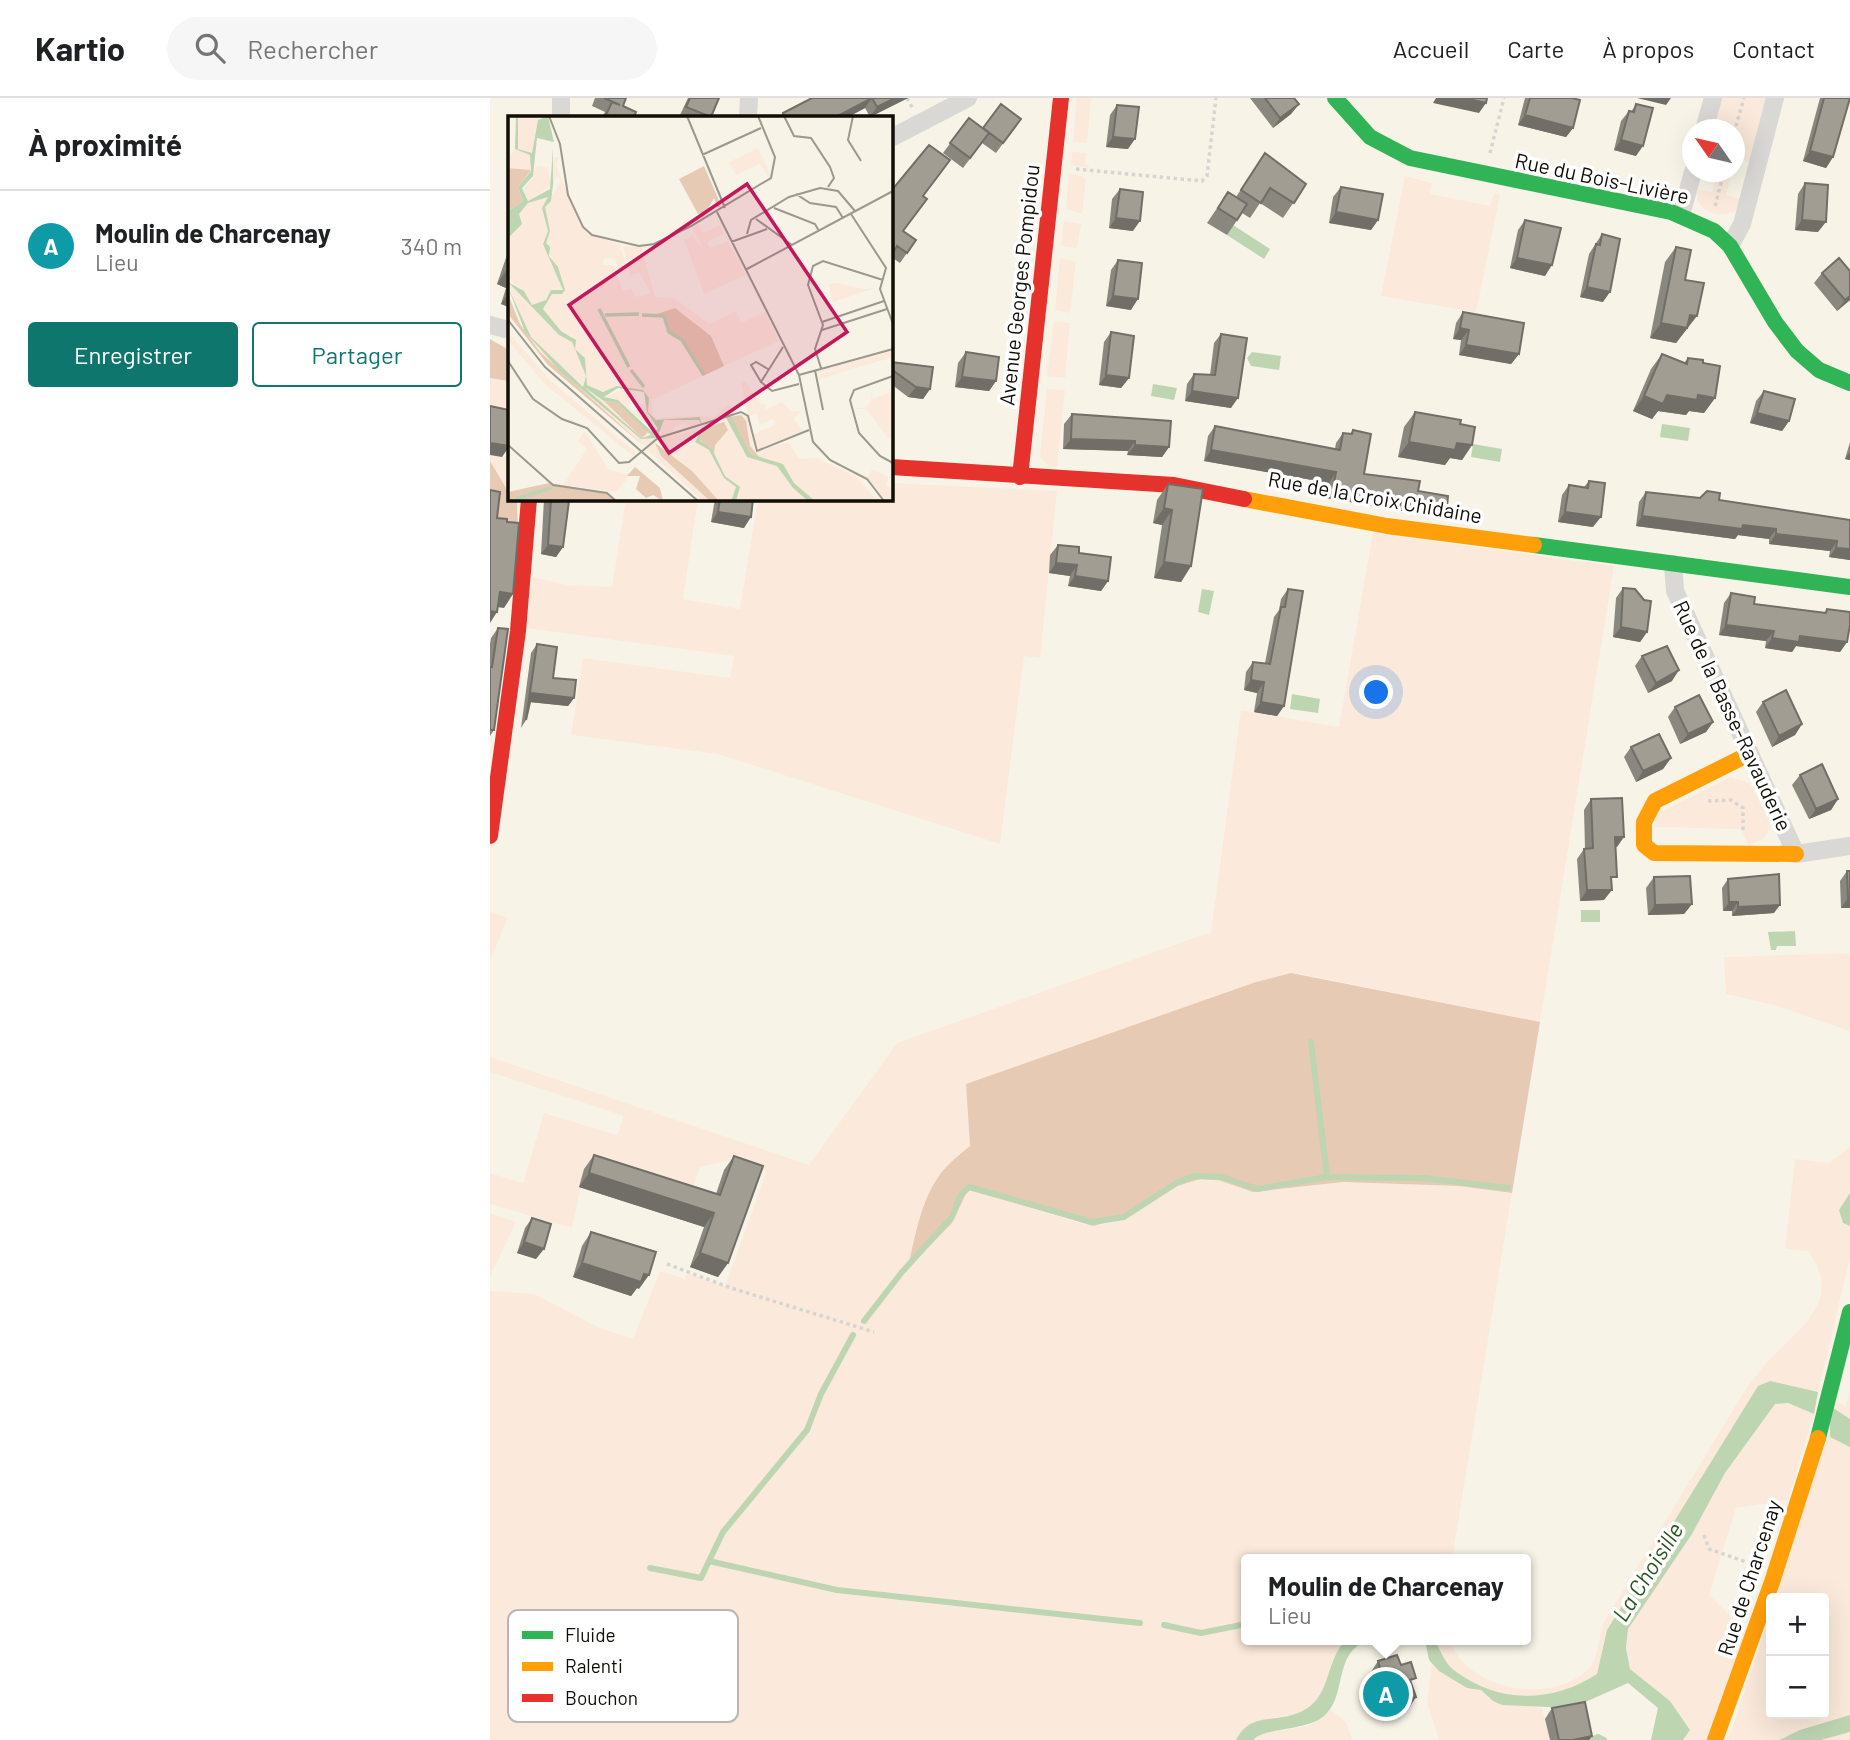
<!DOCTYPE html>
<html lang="fr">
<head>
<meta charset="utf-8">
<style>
	:root { --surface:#fff; --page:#f6f6f6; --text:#202124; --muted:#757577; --line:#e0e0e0; --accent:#0f766e }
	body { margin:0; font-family:Barlow,sans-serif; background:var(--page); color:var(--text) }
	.controls { position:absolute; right:21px; bottom:21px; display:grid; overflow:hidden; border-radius:7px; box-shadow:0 7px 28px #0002 }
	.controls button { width:63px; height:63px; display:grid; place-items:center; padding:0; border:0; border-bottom:2px solid var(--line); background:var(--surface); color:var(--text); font:35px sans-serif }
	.compass { position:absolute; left:1192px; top:21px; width:63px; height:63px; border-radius:50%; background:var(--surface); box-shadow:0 7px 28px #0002; rotate:304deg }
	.you { position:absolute; left:887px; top:595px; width:24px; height:24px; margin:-18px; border:5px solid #fff; border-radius:50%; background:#1a73e8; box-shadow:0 0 0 10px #1a73e833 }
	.badge { display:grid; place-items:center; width:46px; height:46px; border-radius:50%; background:var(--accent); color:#fff; font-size:23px; font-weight:700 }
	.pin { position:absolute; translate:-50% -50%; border:4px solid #fff; box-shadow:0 2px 7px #0006 }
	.popup { position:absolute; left:751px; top:1456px; width:290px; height:91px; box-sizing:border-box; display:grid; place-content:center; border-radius:7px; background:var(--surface); filter:drop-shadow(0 2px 5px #0005); font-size:23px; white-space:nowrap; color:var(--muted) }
	.popup b { font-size:26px; color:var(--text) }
	.popup::after { content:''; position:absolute; left:50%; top:100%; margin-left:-14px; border:14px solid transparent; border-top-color:var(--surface) }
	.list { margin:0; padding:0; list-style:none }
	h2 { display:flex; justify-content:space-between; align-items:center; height:91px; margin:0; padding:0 28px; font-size:30px }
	h2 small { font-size:23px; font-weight:400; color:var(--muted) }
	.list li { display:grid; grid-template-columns:46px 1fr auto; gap:21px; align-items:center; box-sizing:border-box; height:112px; padding:0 28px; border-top:2px solid var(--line) }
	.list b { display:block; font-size:26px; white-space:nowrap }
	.list p { margin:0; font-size:23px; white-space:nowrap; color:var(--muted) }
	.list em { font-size:23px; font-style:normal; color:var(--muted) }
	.actions { display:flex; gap:14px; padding:21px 28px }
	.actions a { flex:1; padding:16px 0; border:2px solid var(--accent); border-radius:7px; text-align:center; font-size:24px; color:var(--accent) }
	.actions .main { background:var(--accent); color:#fff }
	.icon { flex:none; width:38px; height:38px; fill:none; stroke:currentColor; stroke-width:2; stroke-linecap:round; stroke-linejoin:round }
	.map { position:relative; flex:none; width:1360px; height:1642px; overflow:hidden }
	header { display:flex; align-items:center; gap:42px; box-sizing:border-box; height:98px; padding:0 35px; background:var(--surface); border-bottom:2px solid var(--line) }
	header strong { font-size:33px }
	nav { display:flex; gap:38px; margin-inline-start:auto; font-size:24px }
	.search { width:490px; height:63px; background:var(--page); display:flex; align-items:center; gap:18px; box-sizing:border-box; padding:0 24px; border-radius:38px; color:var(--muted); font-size:26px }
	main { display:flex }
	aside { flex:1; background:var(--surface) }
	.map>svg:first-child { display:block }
	.green { fill:#fbeadb }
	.forest { fill:#e6cab3 }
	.water { fill:#bed5b2 }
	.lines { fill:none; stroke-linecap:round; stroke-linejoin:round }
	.stream { stroke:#bed5b2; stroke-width:6 }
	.path { stroke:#d6d5d1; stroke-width:3.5; stroke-dasharray:3.5 3.5; stroke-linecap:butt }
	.street { stroke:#d9d8d5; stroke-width:18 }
	.fast { stroke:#30b455; stroke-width:16 }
	.slow { stroke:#ff9f0a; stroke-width:16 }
	.jam { stroke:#e5322d; stroke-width:16 }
	.wall { fill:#8a877e }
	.shaded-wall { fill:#716e67 }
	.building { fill:#a19d93; stroke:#716e67; stroke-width:2 }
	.labels { text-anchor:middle; stroke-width:7; stroke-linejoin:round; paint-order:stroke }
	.street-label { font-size:21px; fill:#100e05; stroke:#fff }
	.water-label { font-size:23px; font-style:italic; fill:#28551b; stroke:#fff }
	.inset-river { fill:none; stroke:#bed5b2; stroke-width:3.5 }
	.inset-road { fill:none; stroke:#9b988d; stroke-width:2 }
	.view { fill:#c2185b; fill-opacity:0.15; stroke:#c2185b; stroke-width:3.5 }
	.inset-edge { fill:none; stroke:#100e05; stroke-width:3.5 }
	.key { fill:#fff; stroke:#b7b7b4; stroke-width:2 }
	.key-label { font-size:19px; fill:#100e05 }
</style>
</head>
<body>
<header>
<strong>Kartio</strong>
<div class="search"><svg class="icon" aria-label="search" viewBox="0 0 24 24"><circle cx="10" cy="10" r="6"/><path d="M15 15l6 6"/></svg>Rechercher</div>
<nav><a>Accueil</a><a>Carte</a><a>À propos</a><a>Contact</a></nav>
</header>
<main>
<aside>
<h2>À proximité<small></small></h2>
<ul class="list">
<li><span class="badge" style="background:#0f9aa8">A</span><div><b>Moulin de Charcenay</b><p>Lieu</p></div><em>340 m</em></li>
</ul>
<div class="actions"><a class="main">Enregistrer</a><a>Partager</a></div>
</aside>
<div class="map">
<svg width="1360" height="1642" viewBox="0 0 1360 1642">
	<rect width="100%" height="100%" fill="#f7f4e7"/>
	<path class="green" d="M587 0H601L597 45 583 44Z
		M1231 0H1277L1260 64 1246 60 1245 65 1244 32H1223Z
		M582 54 596 55 595 64 600 70 581 67Z
		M1227 74H1242L1236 97 1250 101 1246 113C1232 120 1215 117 1207 102L1208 91 1222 94Z
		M579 76 592 78 596 82 592 116 576 111Z
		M915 78 942 85 940 96 1000 108 1004 95 1010 97 986 214 891 198Z
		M574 123 591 126 587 150 571 148Z
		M570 161 586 163 580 215 565 212Z
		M564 223 580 225 575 280 557 278Z
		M0 280 19 283V354L14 353 0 320Z
		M557 291 575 292 567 369H559L550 358Z
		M0 357 19 359V395L0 363Z
		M401 385 567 393 550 560 534 558 510 746 228 656 81 637 93 560 240 580 244 558 36 530 42 479 77 487 122 489 136 401H208L193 501 250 511 268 401H401Z
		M883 435 1124 468 1050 924 810 876 476 986 480 1048 452 1073 442 1090 462 1125 477 1094 482 1091 596 1127 634 1119 681 1090 710 1081 728 1082 763 1094 853 1084 969 1088 1022 1095 962 1461H756V1542H856C836 1562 841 1596 816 1611 789 1627 761 1611 746 1642H0V1193L44 1196 110 1230 143 1241 170 1173 195 1181 197 1175 235 1188 277 1073 244 1062 210 1069 202 1092 161 1085 96 1065 82 1130 0 1106V1075L33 1085 54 1015 127 1037 134 1018 0 974V959L319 1067 407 945 721 834 751 612 849 629Z
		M1240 679 1260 685 1280 723V731L1274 740 1259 748 1251 731 1164 729 1168 715Z
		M0 814 18 820 0 862Z
		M1360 855V933L1284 907 1236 896 1234 859Z
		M1360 1049V1160L1328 1294C1306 1293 1288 1278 1268 1288L1117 1532 1107 1576C1062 1605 1009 1606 965 1573 954 1565 951 1552 944 1542H960C976 1593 1063 1608 1099 1570 1110 1558 1108 1538 1114 1524L1257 1289C1264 1281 1271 1271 1278 1263 1308 1230 1355 1204 1318 1153L1295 1151 1305 1061 1339 1065Z
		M0 1115 26 1124 0 1179Z
		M1360 1295V1642H1238L1281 1514V1616H1334V1500H1286L1344 1302 1355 1308Z
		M1285 1305H1298L1324 1316 1298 1402 1246 1410 1219 1497 1256 1533 1217 1642H1193L1200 1632 1180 1603 1140 1571 1136 1550 1138 1531 1202 1436 1235 1375Z
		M942 1565 969 1585 991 1592 1003 1603 1052 1610 1060 1642H949L937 1604Z
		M841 1612 856 1624 862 1642H764L772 1635 818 1628Z"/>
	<path class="forest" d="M0 241 19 252V283L0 280Z
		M0 363 19 395V401H27L28 438 0 415Z
		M801 875 1050 924 1022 1095 969 1088 853 1084 763 1094 728 1082 710 1081 681 1090 634 1119 603 1128 482 1091 477 1094 462 1125 418 1170C425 1138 431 1102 451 1075 459 1065 470 1056 480 1048L476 986 766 884Z"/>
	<path class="water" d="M743 127 780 151 774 161 737 137Z
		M762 254 791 258 789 272 761 268 757 260Z
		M663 286 687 290 684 302 661 298Z
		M1172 326 1200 330 1198 343 1170 339Z
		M983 346 1012 351 1010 364 981 359Z
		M712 491 724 493 719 517 708 514Z
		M802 596 830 601 828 615 800 611Z
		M1091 812H1110V824H1091Z
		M1305 833 1306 848H1287L1286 852H1281L1278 834Z
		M1360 1095V1128L1353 1125 1349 1112Z
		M1280 1283 1328 1294 1324 1316 1298 1305 1285 1306 1235 1375 1202 1436 1138 1531 1136 1550 1140 1571 1180 1603 1200 1632 1193 1642H1161L1168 1610 1138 1585 1082 1610 1012 1607 1003 1603 991 1592 977 1590 949 1573 939 1562 936 1547 927 1542H944C951 1552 954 1565 965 1573 1009 1606 1062 1605 1107 1576L1117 1532 1268 1288Z
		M1340 1308 1360 1321V1349L1340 1339Z
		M856 1542H879C842 1554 858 1598 834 1618 817 1633 770 1630 764 1642H746C762 1611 788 1628 816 1611 841 1596 836 1561 856 1542Z
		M1360 1617V1634L1331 1642H1289L1310 1632Z"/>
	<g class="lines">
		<path class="stream" d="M821 944 837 1079
			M374 1223 412 1174 462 1119 470 1098 479 1089 602 1124 634 1119 688 1084 704 1078 732 1079 767 1091 837 1079 933 1080 1018 1090
			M219 1463 233 1434 317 1332 331 1296 363 1237
			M160 1470 211 1480 219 1463 347 1492 650 1525
			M674 1527 711 1535 756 1526
			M1101 1642 1108 1639 1114 1642"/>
		<path class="path" d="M417 0 423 11
			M1244 35 1254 0
			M1000 55 1014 0
			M586 71 712 83 717 78 726 0
			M1225 108 1234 74
			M1218 703 1241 702 1253 710V735
			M177 1166 241 1190 384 1234
			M1214 1437 1219 1451 1265 1467"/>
		<path class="street" d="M71 0V19
			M258 19 259 0
			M1214 32 1223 0
			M401 40 478 0
			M1191 117 1203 74
			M1240 148 1252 126 1285 0
			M0 227 19 232
			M1183 466 1185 493 1306 756 1360 748"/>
		<path class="fast" d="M845 0 880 39 920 60 1181 114 1224 133 1240 148 1285 224 1307 253 1329 272 1360 285
			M1044 447 1360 489
			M1328 1340 1360 1214"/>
		<path class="slow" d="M754 401 897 428 1044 447
			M1259 656 1165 703 1154 724V747L1164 755 1306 756
			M1225 1642 1282 1484 1328 1340"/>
		<path class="jam" d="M401 369 684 387 754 401
			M530 379 571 0
			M0 738 28 533 39 401"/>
	</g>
	<path class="wall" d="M105 0H136L133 8 144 19H112L115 14 102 8Z
		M198 0H229L221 19H189Z
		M322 0H418L380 19 375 10 358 19H290L293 15Z
		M760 0H804L809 6 801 16 783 30Z
		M1035 0H1082L1083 30 1076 39 1028 27Z
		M1330 0H1360L1343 59 1336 70 1313 63Z
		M1146 6V58L1124 52 1131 23 1139 13 1141 14Z
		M627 7 638 51 616 49 620 17Z
		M479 20 493 30 531 21 506 55 492 45 473 70 453 55Z
		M775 55 816 86 793 120 770 105 760 120 752 115 737 137 717 125 738 94 746 99Z
		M1315 85 1328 134 1305 132 1308 96Z
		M851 89 888 122 881 132 839 125 843 99Z
		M630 91 643 133 619 130 622 101Z
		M401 93 433 98 413 133 426 142 410 165 401 159Z
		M1035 122 1055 178 1020 170 1028 132Z
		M1112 136 1113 204 1090 199 1099 156Z
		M1186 149 1195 182 1196 233H1195L1186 245 1160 240 1175 164Z
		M19 151V209L11 206 16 190 7 186Z
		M628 162 641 212 616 208 621 172Z
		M1332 175 1360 202 1347 213 1324 185Z
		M973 214 1029 256 1021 266 969 257 971 242 963 241 966 225Z
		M621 234 639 280 631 290 609 287 614 244Z
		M731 236 741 310 695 303 697 286 704 276 720 277 724 245Z
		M476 254 506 283 499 293 465 289 468 265Z
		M1172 256 1194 265 1198 260 1213 265 1225 300 1214 315 1199 313 1196 317 1168 313 1162 321 1143 313 1161 271Z
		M401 264 440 291 433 301 418 299 401 286Z
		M1274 293 1299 323 1292 333 1260 325 1266 303Z
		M925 314 970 326 982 347 972 362 960 360 955 367 908 359 914 329Z
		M582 316 679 349 672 359 637 357 638 353 573 351 574 326Z
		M725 328 845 351 846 345 853 335 860 336 863 332 874 376 928 393 957 409 949 419 836 400 839 385 714 363 718 338Z
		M1360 344V362L1355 361Z
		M1099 383 1103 429 1068 424 1072 397 1079 387 1094 389Z
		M678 386 701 468 691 484 664 480 672 427 663 425 667 402Z
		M1156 394 1229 402 1360 422V462L1339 459 1340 453 1279 446V441L1248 437 1245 441 1146 428 1149 404Z
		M54 401H72L73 449 66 459 51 456Z
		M225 401H263L254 430 221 424Z
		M568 447 589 455 618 483 611 493 578 488 580 478 559 475 560 457Z
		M1133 490 1157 534 1150 544 1123 539 1126 500Z
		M798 491 794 608 787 618 764 614 767 595 754 592 756 574 763 564 775 565 784 519 789 512 791 501Z
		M1241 495 1264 506 1334 515 1337 511 1357 544 1350 554 1306 548 1302 554 1275 550 1276 543 1229 537 1234 505Z
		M8 530 4 632 0 638V546L1 540Z
		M47 546 63 580 84 600 78 608 40 604 36 622 31 630 41 555Z
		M1152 558 1182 583 1158 595 1145 568Z
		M1273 604 1312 626 1305 637 1282 649 1266 614Z
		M1185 609 1223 624 1216 634 1190 646 1178 619Z
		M1141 649 1181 660 1173 671 1146 684 1134 659Z
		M1310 677 1348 701 1341 712 1319 721 1302 687Z
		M1101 701 1127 749H1126L1114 802 1090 803 1087 761 1094 751H1095L1094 712Z
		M1357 773H1360V810H1351L1350 783Z
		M1164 779 1202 806 1194 816 1158 817 1156 790Z
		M1238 781 1284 815 1242 818V813H1233L1232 790Z
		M104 1057 226 1096 234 1072 244 1058 238 1165 228 1179 200 1169 214 1129 89 1089 94 1071Z
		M42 1120 46 1161 27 1155 35 1130Z
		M101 1134 149 1191 147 1190 141 1198 83 1179 92 1148Z
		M888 1563 911 1567 922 1586 919 1610 891 1618 886 1601 879 1603 874 1587 882 1576 881 1574Z
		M1062 1610 1102 1638 1099 1642H1060L1055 1621Z"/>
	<path class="shaded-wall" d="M382 0 375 10 358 19H346Z
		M405 0H418L380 19 387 9Z
		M946 0H974L996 5 989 15 943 5Z
		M1147 0H1181L1176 7Z
		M809 6 801 16 783 30 790 20Z
		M1035 17 1083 30 1076 39 1028 27Z
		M623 39 645 41 638 51 616 49Z
		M1131 42 1153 48 1146 58 1124 52Z
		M1320 53 1343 59 1336 70 1313 63Z
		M846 114 888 122 881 132 839 125Z
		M626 120 650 123 643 133 619 130Z
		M1312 122 1336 124 1328 134 1305 132Z
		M1027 160 1062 167 1055 178 1020 170Z
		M17 171 19 172V186L16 190 7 186Z
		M1097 189 1120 194 1113 204 1090 199Z
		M19 194V209L11 206Z
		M623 198 648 201 641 212 616 208Z
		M1360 198V202L1347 213 1355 202Z
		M1200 217 1207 218 1186 245 1160 240 1171 225Z
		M970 230 979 232 971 242 963 241Z
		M976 247 1029 256 1021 266 969 257Z
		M616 277 639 280 631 290 609 287Z
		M472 279 506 283 499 293 465 289Z
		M426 289 440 291 433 301 418 299Z
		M702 293 748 300 741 310 695 303Z
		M1208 297 1225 300 1214 315 1199 313 1196 317 1168 313 1162 321 1143 313 1154 298Z
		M1267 315 1299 323 1292 333 1260 325Z
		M581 341 645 343 638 353 573 351Z
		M919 344 967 345 982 347 972 362 960 360 955 367 908 359Z
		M0 345 19 349 12 359 0 357Z
		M645 347 679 349 672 359 637 357Z
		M721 352 846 374 839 385 714 363Z
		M1360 354V362L1355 361Z
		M843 390 957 409 949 419 836 400Z
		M674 410 682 412 672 427 663 425Z
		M228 414 261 419 254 430 221 424Z
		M1075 414 1111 419 1103 429 1068 424Z
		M1152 418 1253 427 1286 431 1279 441 1248 437 1245 441 1146 428Z
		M1286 436 1347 443 1340 453 1279 446Z
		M58 447 73 449 66 459 51 456Z
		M1346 450 1360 451V462L1339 459Z
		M674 464 701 468 691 484 664 480Z
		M566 465 587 467 580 478 559 475Z
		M585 478 618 483 611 493 578 488Z
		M10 494 23 496 14 510 0 508Z
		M0 513 7 514 0 525Z
		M1236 527 1284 533 1276 543 1229 537Z
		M1131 529 1157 534 1150 544 1123 539Z
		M1310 538 1357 544 1350 554 1306 548 1302 554 1275 550 1282 540Z
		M1189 572 1182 583 1158 595 1166 585Z
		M761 582 774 584 767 595 754 592Z
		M42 595 84 600 78 608 39 604Z
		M771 604 794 608 787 618 764 614Z
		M1223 624 1216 634 1190 646 1198 636Z
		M1312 626 1305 637 1282 649 1289 638Z
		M1181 660 1173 671 1146 684 1153 673Z
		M1348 701 1341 712 1319 721 1326 711Z
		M1125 739H1134L1127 749 1118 750Z
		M1097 792H1122L1114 802 1090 803Z
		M1358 800H1360V810H1351Z
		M1239 804H1248L1242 813H1233Z
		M1202 806 1194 816 1158 817 1165 807Z
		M1290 807 1284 815 1242 818 1248 809Z
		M99 1075 224 1115 214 1129 89 1089Z
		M34 1144 54 1151 46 1161 27 1155Z
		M210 1155 238 1165 228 1179 200 1169Z
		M92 1165 154 1176 159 1177 149 1191 147 1190 141 1198 83 1179Z
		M893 1591 886 1601 879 1603 886 1593Z
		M926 1599 919 1610 891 1618 898 1608Z
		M1102 1638 1099 1642H1083Z"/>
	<path class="building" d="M114 0H136L133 8 146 14 144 19H115L122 4 130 7Z
		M200 0H229L221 19 196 9Z
		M322 0H405L387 9 382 0 346 19H295L293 15Z
		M775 0H804L809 6 790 20Z
		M974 0H997L996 5Z
		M1040 0H1082L1090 2 1083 30 1035 17Z
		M1334 0H1360L1343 59 1320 53Z
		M511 6 531 21 513 45 493 30Z
		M1146 6 1163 10 1153 48 1131 42 1139 13 1144 14Z
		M627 7 649 9 645 41 623 39Z
		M479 20 499 35 480 60 460 45Z
		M439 47 460 62 433 98 437 101 413 133 426 142 417 155 407 148 401 158V93Z
		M775 55 816 86 804 105 780 90 771 105 751 92Z
		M1315 85 1338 87 1336 124 1312 122Z
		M851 89 893 96 888 122 846 114Z
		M630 91 653 94 650 123 626 120Z
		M738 94 757 106 747 122 728 110Z
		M1035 122 1071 130 1062 167 1027 160Z
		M1112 136 1130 141 1120 194 1097 189 1106 146 1110 147Z
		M1186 149 1201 152 1195 182 1214 185 1207 218 1200 217 1197 230 1171 225Z
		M1349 160 1360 173V198L1355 202 1332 175Z
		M628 162 652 165 648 201 623 198Z
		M973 214 1034 225 1029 256 976 247 979 232 970 230Z
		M621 234 644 238 639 280 616 277Z
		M731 236 757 240 748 300 702 293 704 276 725 277Z
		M476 254 509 259 506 283 472 279Z
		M1172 256 1197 266 1198 260 1213 262V265L1230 268 1225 300 1208 297 1207 302 1177 297 1173 306 1154 298Z
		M401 264 443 269 440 291 426 289 401 271Z
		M1274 293 1305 301 1299 323 1267 315Z
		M0 308 19 312V348L0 345Z
		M925 314 971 322 970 326 985 329 982 347 967 345 965 352 919 344Z
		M582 316 681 323 679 349 645 347V343L581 341Z
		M725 328 850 352 853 335 862 336 863 332 881 336 874 376 930 383 928 393 958 398 957 409 843 390 846 374 721 352Z
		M1099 383 1115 385 1111 419 1075 414 1079 387 1098 390Z
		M678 386 713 391 701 468 674 464 682 412 674 410Z
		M0 392 10 394 7 420 17 421V424L29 425 23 496 10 494 7 514 0 513Z
		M1217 393 1230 395 1229 402 1360 422V451L1346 450 1347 443 1286 436V431L1253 427 1252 431 1152 418 1156 394 1210 400Z
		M61 401H72V402L79 403 73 449 58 447Z
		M230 401H263L261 419 228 414Z
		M568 447 589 449V455L621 459 618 483 585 478 587 467 566 465Z
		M1133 490 1145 491 1154 502 1161 503 1157 534 1131 529Z
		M798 491 813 493 794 608 771 604 774 584 761 582 763 564 780 566 791 509H795Z
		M1241 495 1265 499 1264 506 1336 515 1337 511 1360 514V527L1357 544 1310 538 1309 544 1282 540 1284 533 1236 527Z
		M8 530 18 531 4 632H0V569H2Z
		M47 546 67 549 63 580 86 582 84 600 42 595 36 622Z
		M1177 548 1189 572 1166 585 1152 558Z
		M1296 592 1312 626 1289 638 1273 604Z
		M1209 597 1223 624 1198 636 1185 609Z
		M1169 636 1181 660 1153 673 1141 649Z
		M1332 666 1348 701 1326 711 1310 677Z
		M1132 700 1134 739H1125L1127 779H1121L1122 792H1097L1094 751 1103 750 1101 701Z
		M1357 773H1360V800H1358Z
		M1289 776 1290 807 1248 809V804H1239L1238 781Z
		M1200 778 1202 806 1165 807 1164 779Z
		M104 1057 230 1097 244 1058 273 1068 238 1165 210 1155 224 1115 99 1075Z
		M42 1120 61 1126 54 1151 34 1144Z
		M101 1134 166 1154 159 1177 154 1176 151 1184 92 1165Z
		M907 1557 911 1567 921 1564 926 1580 920 1582 926 1599 898 1608 893 1591 886 1593 881 1576 891 1573 888 1563Z
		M1095 1604 1102 1638 1083 1642H1069L1062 1610Z"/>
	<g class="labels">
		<g class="street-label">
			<text transform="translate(1112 81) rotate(12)" y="7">Rue du Bois-Livière</text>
			<text transform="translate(530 187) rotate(-84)" y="7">Avenue Georges Pompidou</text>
			<text transform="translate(885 400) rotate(10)" y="7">Rue de la Croix Chidaine</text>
			<text transform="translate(1242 618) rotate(65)" y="7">Rue de la Basse-Ravauderie</text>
			<text transform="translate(1260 1480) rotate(-72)" y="7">Rue de Charcenay</text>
		</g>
		<g class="water-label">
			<text transform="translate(1158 1474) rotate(-58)" y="8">La Choisille</text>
		</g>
	</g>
	<g transform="translate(18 18)">
		<rect width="385" height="385" fill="#f7f4e7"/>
		<path d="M10 0H37L38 1 30 5 31 16 24 37 10 33ZM250 32 263 59 260 62 252 48 228 59 221 46ZM7 33 22 39 23 54 0 52V42ZM46 41H51L48 49 70 104 88 121 113 129 110 137 113 132 119 153 111 155 107 143 97 142 94 149H106L115 175 124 173 128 181 143 177 131 157 122 160 115 131 151 127 134 134 147 181 166 182 202 208 228 195 233 207 257 196 271 225 216 250 203 220 167 193 144 200 156 201 161 216 174 225 195 260 144 284 145 300 150 303 155 301 191 300 206 301 220 288 227 294 226 299 239 301 247 336 281 326 291 343 309 342 347 360 370 385H210L150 328V323L202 310 215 306 213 301 196 308 192 301 149 304 144 301 140 294 141 301 136 307 110 284 96 281 118 272 126 278 119 289 127 296 138 285 139 292 137 275H124L117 270 95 276 79 269 77 242 67 233 65 221 53 215 35 193 44 178 57 175 38 127 42 115 37 91 53 65 49 60 45 69ZM27 50V59L29 50 39 51 42 63 44 51 43 70 20 85 15 72 24 63ZM37 79 41 84 34 92 40 115 35 128 55 173 44 174 37 185 24 189 17 176 0 162V122L14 108 11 99 20 87ZM190 108 195 117 212 109 216 118 199 126 202 132 220 125 238 159 196 178 176 124 185 119 196 136 184 111ZM0 166 51 219 64 226 78 260 75 270 145 319 153 340 202 385H195L138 333 143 327 136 330 45 250 19 221ZM331 167 355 173 368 172 325 186 320 168ZM0 216 42 264 128 337 125 340 38 269 0 225ZM383 235 385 245 382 242 311 263 310 259 353 246 309 258 311 255ZM237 265 254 289 258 288 256 294 274 286 284 296 294 294 286 302 295 315 251 334 244 319 268 308 265 303 251 309 249 297 241 301 233 268ZM362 272 365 283 385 275V322H380L358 293H345L358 291 364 284ZM156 304H192L193 309 182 312 177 307 166 311 165 317 149 321ZM77 315 100 353 122 359 108 376 55 369 79 333 70 325ZM338 351 360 361 364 353 381 361 378 369 385 373V385H377L366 369Z" fill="#fbeadb"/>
		<path d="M196 50 213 89 210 92 206 82 194 103V97L190 98 171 63ZM0 52 23 54 10 71 15 85 0 95ZM0 178 12 208 32 236 136 330 40 249 0 198ZM167 192 203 220 216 250 195 260 174 225 161 217 156 201 143 200ZM96 285 110 287 145 319 140 316 134 322ZM233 299 238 305 242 330 252 342 241 338 222 301ZM216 306 220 314 207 329 206 339 192 324 195 312ZM147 327 184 355 211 385H202L153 340ZM127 351 152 372 155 385 145 379 138 382 128 373 132 360H119ZM41 367 99 377 108 385H0V376Z" fill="#e6cab3"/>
		<path d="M8 0H10V33L24 37 30 4 40 0 46 26 29 22 25 60 14 72 20 85 42 73 45 32V69L43 85 37 91 42 115 38 127 42 131 41 140 50 151 57 174 54 178H44L35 193 53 215 68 224 67 233 77 242 79 269 95 276 109 270 135 274 141 282 140 296 148 304 192 301 194 309 191 304H156L149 322 133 323 52 255 17 216 0 171 23 221 75 271 78 260 64 226 51 219 0 166 16 175 24 189 38 184 43 174H55L35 128 40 115 34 92 40 81 20 87 11 98 14 108 0 122V95L15 85 10 71 23 55 22 39 7 33ZM76 271 96 285 110 287 143 319 134 322ZM110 272 136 276 139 296 150 313 144 316 110 284 96 281ZM216 298H222L242 338 275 348 286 367 307 385H300L285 372 269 350 239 341ZM195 310 192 325 204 333 217 360 232 371 228 385H223L228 371 216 362 201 334 187 326Z" fill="#bed5b2" fill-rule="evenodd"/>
		<path class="inset-river" d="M91 193 121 251M97 199 131 198M134 199 156 200 161 216 174 224 196 259M123 254 136 271M8 383 43 372"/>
		<path class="inset-road" d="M41 0 52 28 60 79 75 111 84 119 131 130 146 128 183 110 263 62 267 41 250 0M179 0 217 92M276 0 286 20 303 22 322 51 326 62 320 71M345 0 340 24 353 45M194 39 253 12M288 78 302 87 328 91 335 102M266 92 307 108 311 115M209 96 291 259 305 326 322 344 359 363 376 385M343 98 378 152 372 173 385 208M248 103 284 129M239 118 243 104 281 81 312 72 330 75 347 95M223 126 259 113M237 154 385 75M0 204 37 251 190 385M314 206 376 185M314 214 379 193M275 231 253 266 264 275 291 268M0 245 25 283 54 303 79 312 111 347 121 346 150 322 233 296 240 300 249 335 301 314M313 252 307 233 315 209 300 169 305 150 315 145 375 164M307 254 315 294M291 259 385 233M385 260 346 274 342 284 351 317 372 340 385 347M253 266 243 249 248 246 260 253M0 329 45 369 99 377 108 385"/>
		<path class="view" d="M239 68 339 216 161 337 61 189Z"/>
		<rect width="385" height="385" class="inset-edge"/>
	</g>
	<rect x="18" y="1512" width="230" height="112" rx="10" class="key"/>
	<rect x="32" y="1533" width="31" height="8" fill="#30b455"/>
	<rect x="32" y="1564" width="31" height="9" fill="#ff9f0a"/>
	<rect x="32" y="1596" width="31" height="8" fill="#e5322d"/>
	<g class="key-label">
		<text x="75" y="1544">Fluide</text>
		<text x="75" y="1575">Ralenti</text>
		<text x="75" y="1607">Bouchon</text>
	</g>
</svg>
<div class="controls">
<button>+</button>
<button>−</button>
</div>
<svg class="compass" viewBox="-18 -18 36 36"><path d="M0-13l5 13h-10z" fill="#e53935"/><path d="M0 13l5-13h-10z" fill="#757577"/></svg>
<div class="you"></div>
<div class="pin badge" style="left:896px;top:1596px;background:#0f9aa8">A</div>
<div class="popup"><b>Moulin de Charcenay</b>Lieu</div>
</div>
</main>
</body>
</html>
